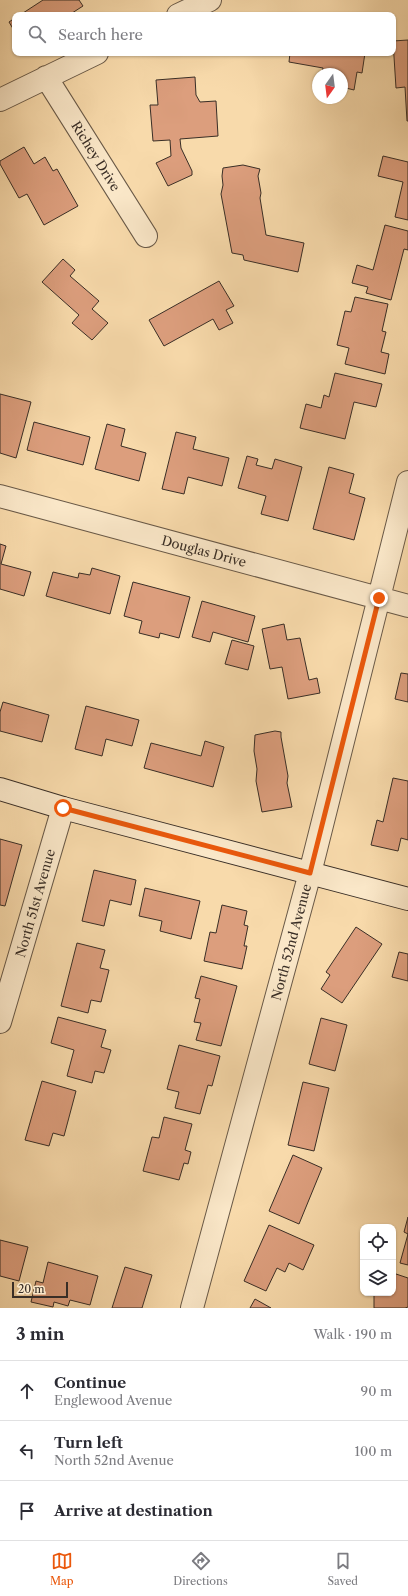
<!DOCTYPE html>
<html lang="en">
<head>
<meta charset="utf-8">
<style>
	:root { --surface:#fff; --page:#f2f2f3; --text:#2b2b33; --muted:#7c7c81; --line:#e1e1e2; --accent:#ea580c }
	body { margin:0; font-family:"Libre Caslon Text",serif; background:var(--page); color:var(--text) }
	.controls { position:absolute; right:12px; bottom:12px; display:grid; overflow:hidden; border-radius:8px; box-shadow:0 1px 3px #0004 }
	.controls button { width:36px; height:36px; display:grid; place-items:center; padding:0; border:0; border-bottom:1px solid var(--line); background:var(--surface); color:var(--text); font:20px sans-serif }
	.compass { position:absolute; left:312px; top:68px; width:36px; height:36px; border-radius:50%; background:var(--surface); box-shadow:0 1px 3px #0004; rotate:194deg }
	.scale { position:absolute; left:12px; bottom:10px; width:56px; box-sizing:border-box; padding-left:4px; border:2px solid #392e26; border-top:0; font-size:11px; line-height:14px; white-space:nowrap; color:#392e26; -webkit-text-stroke:3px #fae7c8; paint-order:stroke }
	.stop { position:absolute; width:12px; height:12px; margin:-9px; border:3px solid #ea580c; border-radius:50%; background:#fff }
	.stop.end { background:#ea580c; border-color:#fff; box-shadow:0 1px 4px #0008 }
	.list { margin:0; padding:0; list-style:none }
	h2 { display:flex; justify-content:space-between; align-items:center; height:52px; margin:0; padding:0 16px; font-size:17px }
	h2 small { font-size:13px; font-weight:400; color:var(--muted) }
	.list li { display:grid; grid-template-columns:26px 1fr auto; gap:12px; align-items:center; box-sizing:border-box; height:60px; padding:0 16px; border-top:1px solid var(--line) }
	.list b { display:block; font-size:15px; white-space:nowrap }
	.list p { margin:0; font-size:13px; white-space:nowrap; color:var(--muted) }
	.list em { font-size:13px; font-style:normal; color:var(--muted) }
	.icon { flex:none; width:22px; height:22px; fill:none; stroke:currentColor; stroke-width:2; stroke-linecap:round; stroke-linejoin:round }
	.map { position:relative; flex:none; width:408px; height:1308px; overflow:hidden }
	.search { position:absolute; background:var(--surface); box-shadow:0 1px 3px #0004; left:12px; right:12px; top:12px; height:44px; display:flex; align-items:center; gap:10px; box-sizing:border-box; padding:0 14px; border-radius:8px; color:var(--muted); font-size:15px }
	.sheet { height:232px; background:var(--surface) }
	nav { display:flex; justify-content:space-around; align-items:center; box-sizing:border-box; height:56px; border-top:1px solid var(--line); background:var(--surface); font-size:11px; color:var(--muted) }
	nav a { display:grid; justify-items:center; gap:2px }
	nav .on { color:var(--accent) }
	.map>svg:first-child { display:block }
	.building { fill:#dc9e7d; stroke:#392e26 }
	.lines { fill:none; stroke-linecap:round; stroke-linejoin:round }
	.street-casing { stroke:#695947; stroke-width:24 }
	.secondary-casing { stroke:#392e26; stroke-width:24 }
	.street { stroke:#fae7c8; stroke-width:22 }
	.secondary { stroke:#fae7c8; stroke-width:22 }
	.route { stroke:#ea580c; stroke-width:5 }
	.labels { text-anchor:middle; stroke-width:3; stroke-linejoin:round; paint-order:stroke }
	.street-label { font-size:13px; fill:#392e26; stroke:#fae7c8 }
</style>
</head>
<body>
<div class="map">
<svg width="408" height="1308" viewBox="0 0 408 1308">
	<rect width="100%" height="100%" fill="#f8daab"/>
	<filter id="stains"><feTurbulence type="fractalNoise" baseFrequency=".005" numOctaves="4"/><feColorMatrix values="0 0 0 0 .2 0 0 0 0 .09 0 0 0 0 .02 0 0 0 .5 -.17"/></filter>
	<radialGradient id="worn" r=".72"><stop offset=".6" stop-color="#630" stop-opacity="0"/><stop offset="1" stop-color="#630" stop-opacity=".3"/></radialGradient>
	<path class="building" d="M43 0H79L83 6 69 15H20Z
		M15 18V32L9 22Z
		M408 40V121H407L405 87 396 88 393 41Z
		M290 53H365L362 73 357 72 354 90 342 87V74H322L323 68 289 62Z
		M195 77 196 95 200 102 216 101 218 136 180 139 181 148 192 171V175L168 186 156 163 171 156 170 140 153 141 150 105H158L156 80Z
		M24 147 34 164 45 157 53 171 57 169 78 206 44 225 27 194 19 198 0 164V161Z
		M383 156 408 162V220L395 217 403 182 378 176Z
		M243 165 260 169 258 176 261 193 260 198 266 235 304 243 298 272 244 260 243 255 232 253 221 194 223 185 222 176 223 168Z
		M385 225 408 231V250L404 249 391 300 366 293 368 287 352 283 357 265 373 270Z
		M63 259 75 270 70 276 99 301 92 309 108 323 92 340 72 323 79 315 42 282Z
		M219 281 234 306 226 310 233 323 219 330 213 319 164 346 149 320Z
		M355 297 388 304 382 331 386 332 381 352 389 354 385 374 345 364 349 348 337 345 345 311 351 312Z
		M335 373 382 384 376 407 354 402 345 439 300 428 306 404 321 408 324 395 329 397Z
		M0 394 31 402 16 458 0 453Z
		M34 422 90 437 83 465 27 450Z
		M107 424 125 429 121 446 146 453 139 481 95 469Z
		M176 432 196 437 193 449 229 458 222 486 188 477 184 494 162 489Z
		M247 456 258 459 256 465 272 469 275 459 302 467 288 521 261 514 266 496 238 488Z
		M329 467 354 474 349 493 365 498 354 540 313 529Z
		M0 544 6 546 1 564 31 572 24 596 0 589Z
		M92 568 120 576 110 614 46 596 53 572 78 578 79 573 90 575Z
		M133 582 190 597 179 638 160 633 159 638 139 633 142 621 124 616Z
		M202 601 255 616 248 642 213 632 210 642 192 637Z
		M284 624 287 640 300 638 309 680 317 678 320 693 288 699 282 667 270 669 262 629Z
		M232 640 254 646 248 670 225 664Z
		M401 673 408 674V702L395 699Z
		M3 702 49 715 42 742 0 731V712Z
		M86 706 139 720 132 746 106 739 102 756 75 749Z
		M275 731 281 732V737L288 776 287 783 292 807 262 812 256 781 257 769 254 751 255 735Z
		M205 741 224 747 213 787 144 768 151 743 201 756Z
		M393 778 408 781V840L401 838 398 851 371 845 377 820 383 822Z
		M0 839 22 845 5 906 0 905Z
		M94 870 136 880 131 905 110 900 104 926 82 921Z
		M145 888 200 901 191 939 160 931 162 921 139 916Z
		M222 905 247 911 244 925 248 926 244 946H247L242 969 204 961 210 932 216 933Z
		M356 927 382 944 342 1003 321 989 330 975 326 972Z
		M77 943 105 950 100 968 109 970 101 1002 91 1000 88 1013 61 1006Z
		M399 952 408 954V981L392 977Z
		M201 976 237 986 221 1046 196 1040 201 1023 194 1022 200 999 195 998Z
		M58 1017 106 1030 101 1047 111 1050 104 1073 95 1071 92 1083 67 1076 74 1050 51 1043Z
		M321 1018 347 1025 335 1071 309 1064Z
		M179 1045 220 1056 212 1086 208 1085 200 1114 175 1108 179 1092 167 1089Z
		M42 1081 76 1091 64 1136 53 1133 49 1146 25 1140Z
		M303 1082 329 1088 314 1151 288 1145Z
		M164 1117 192 1124 185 1150 191 1152 188 1164 184 1163 179 1180 143 1171 152 1137 159 1138Z
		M293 1155 322 1168 299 1224 269 1211Z
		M408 1217V1234L404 1232Z
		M269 1225 314 1245 303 1270 289 1263 285 1272 277 1268 266 1291 244 1281Z
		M408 1234V1265L400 1263Z
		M0 1240 28 1247 19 1281 0 1276Z
		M48 1262 98 1276 90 1305 70 1300 68 1306 54 1302 53 1307 31 1302 36 1281 43 1283Z
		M125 1267 152 1275 142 1308H112Z
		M393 1273 408 1278V1307L405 1308H374V1293H393Z
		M255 1299 271 1308H250Z"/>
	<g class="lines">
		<defs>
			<path id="street" d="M178 15 210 0
				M46 77 146 236
				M0 100 97 53
				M0 496 408 606
				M0 1022 63 808
				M192 1308 310 873 408 482"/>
			<path id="secondary" d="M0 789 63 808 408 899"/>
		</defs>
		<use href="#street" class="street-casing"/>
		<use href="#secondary" class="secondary-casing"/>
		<use href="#street" class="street"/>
		<use href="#secondary" class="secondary"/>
	</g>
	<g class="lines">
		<path class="route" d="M63 808 310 873 379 598"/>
	</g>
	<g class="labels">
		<g class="street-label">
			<text transform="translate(96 156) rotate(58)" y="5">Richey Drive</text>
			<text transform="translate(204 551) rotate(15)" y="5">Douglas Drive</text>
			<text transform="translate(35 903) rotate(-74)" y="5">North 51st Avenue</text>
			<text transform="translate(291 942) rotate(-75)" y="5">North 52nd Avenue</text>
		</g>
	</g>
	<rect width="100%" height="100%" filter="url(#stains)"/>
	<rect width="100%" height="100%" fill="url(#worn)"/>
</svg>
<div class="controls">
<button><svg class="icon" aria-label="locate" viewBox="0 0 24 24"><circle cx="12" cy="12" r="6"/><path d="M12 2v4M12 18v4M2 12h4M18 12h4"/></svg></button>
<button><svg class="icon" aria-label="layers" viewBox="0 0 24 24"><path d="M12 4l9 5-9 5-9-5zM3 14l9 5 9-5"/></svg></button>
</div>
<svg class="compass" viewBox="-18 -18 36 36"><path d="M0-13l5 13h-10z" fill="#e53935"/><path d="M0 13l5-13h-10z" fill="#7c7c81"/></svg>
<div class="scale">20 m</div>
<div class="stop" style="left:63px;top:808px"></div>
<div class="stop end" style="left:379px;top:598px"></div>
<div class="search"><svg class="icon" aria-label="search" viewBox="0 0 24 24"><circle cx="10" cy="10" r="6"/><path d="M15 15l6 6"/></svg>Search here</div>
</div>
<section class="sheet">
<h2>3 min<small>Walk · 190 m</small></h2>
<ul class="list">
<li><svg class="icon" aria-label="ahead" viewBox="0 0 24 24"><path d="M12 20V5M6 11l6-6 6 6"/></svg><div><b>Continue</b><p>Englewood Avenue</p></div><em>90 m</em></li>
<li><svg class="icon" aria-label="left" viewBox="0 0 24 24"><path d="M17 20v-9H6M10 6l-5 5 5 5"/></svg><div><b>Turn left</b><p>North 52nd Avenue</p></div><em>100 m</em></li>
<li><svg class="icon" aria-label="arrive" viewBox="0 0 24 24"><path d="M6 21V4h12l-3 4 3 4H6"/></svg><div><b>Arrive at destination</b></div></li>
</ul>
</section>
<nav>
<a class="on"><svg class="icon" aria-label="map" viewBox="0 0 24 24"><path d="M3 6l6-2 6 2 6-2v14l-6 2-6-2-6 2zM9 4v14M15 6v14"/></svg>Map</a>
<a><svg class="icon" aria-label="directions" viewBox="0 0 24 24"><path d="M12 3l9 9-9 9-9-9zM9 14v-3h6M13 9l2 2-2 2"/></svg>Directions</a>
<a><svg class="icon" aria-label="saved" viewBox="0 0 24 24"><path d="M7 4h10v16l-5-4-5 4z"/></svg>Saved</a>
</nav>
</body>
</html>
